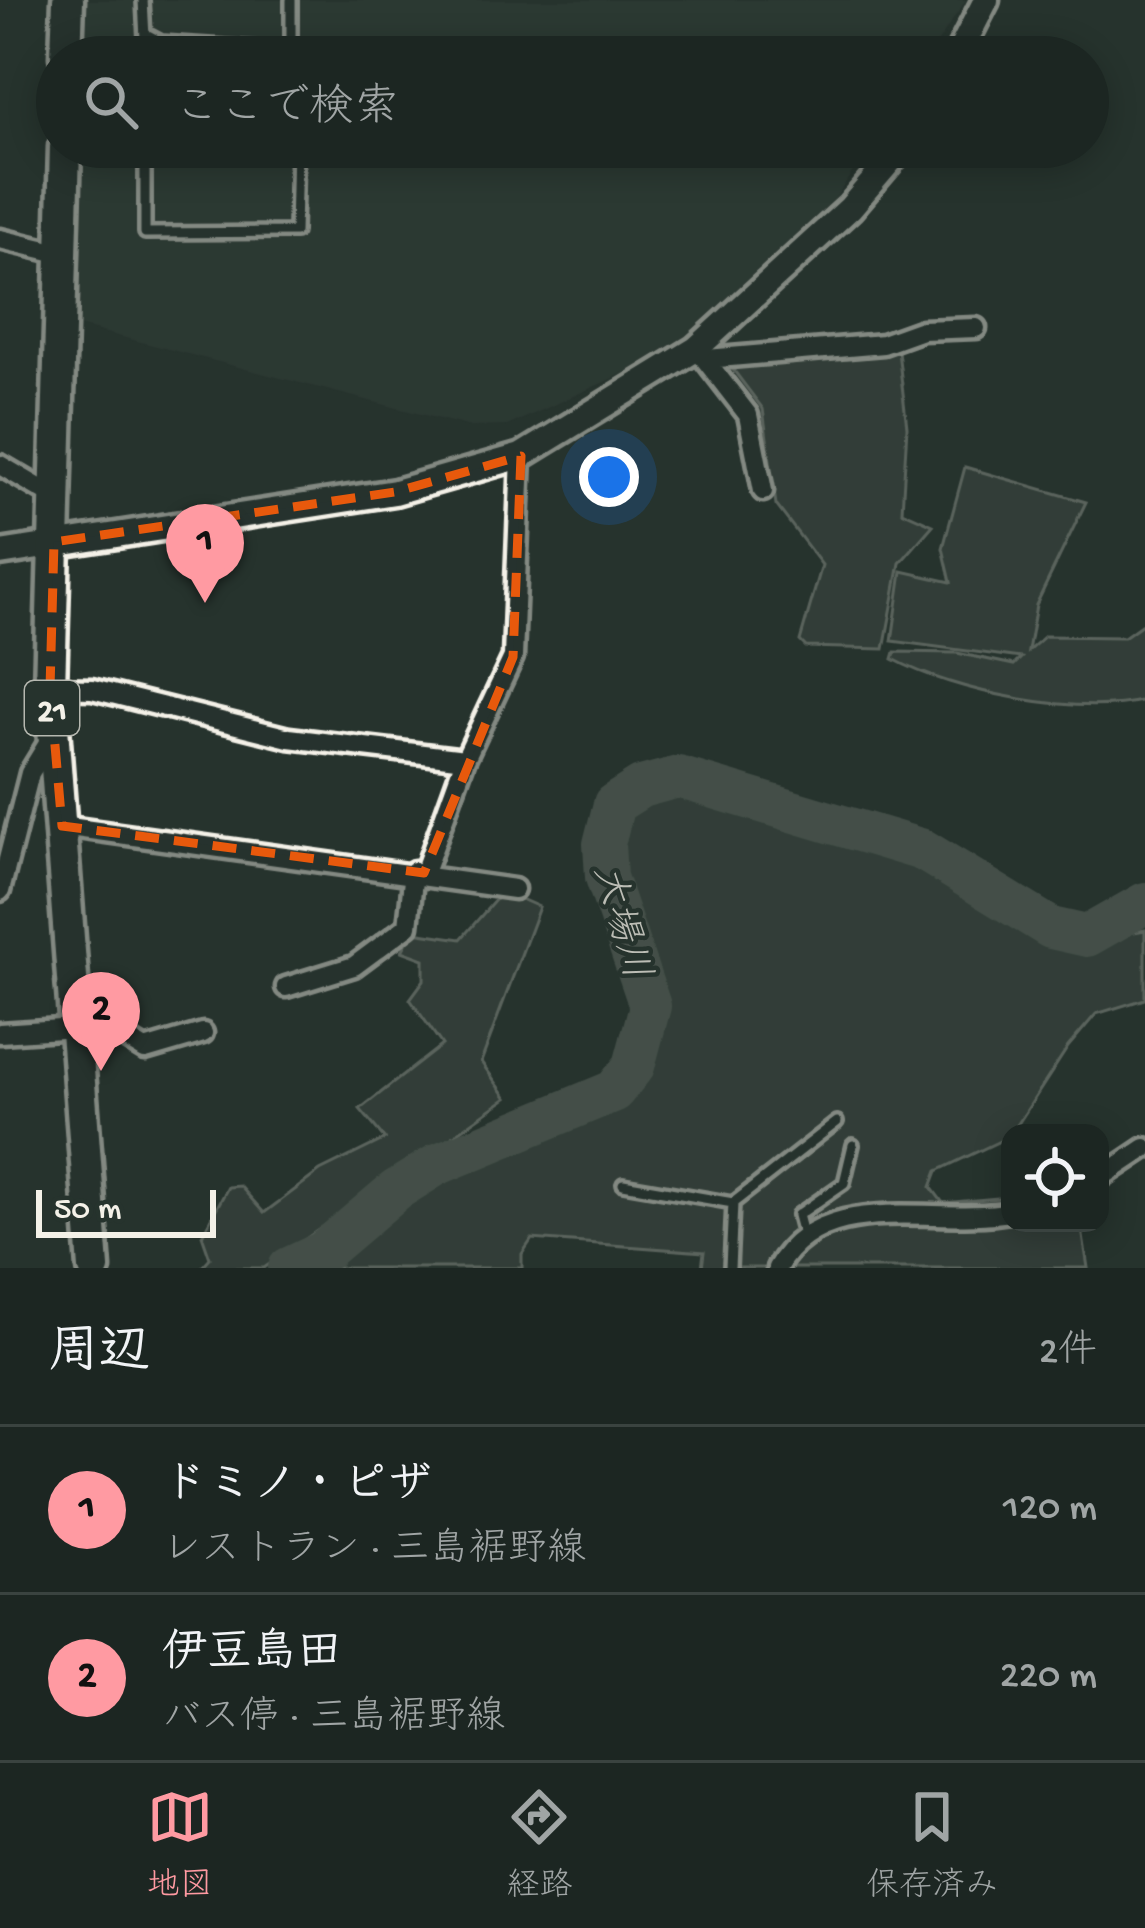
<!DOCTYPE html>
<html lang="ja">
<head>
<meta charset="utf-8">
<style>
	:root { --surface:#1c2622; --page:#252e2a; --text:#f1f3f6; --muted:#a0a5a5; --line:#3a4340; --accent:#ff9aa2 }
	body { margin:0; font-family:"Gochi Hand","Klee One",sans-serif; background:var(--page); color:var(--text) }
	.controls { position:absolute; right:36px; bottom:36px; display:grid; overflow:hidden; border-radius:24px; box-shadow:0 6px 30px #0003 }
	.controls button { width:108px; height:108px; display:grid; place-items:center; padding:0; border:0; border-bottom:3px solid var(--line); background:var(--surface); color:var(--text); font:60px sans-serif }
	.scale { position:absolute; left:36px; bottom:30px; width:180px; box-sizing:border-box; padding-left:12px; border:6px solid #f4f1e8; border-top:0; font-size:33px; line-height:42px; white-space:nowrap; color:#f4f1e8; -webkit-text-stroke:9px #26332d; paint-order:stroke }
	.you { position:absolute; left:609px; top:477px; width:42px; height:42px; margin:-30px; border:9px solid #fff; border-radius:50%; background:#1a73e8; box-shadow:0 0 0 18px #1a73e833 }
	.badge { display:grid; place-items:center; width:78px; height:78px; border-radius:50%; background:var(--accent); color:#111; font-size:39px; font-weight:700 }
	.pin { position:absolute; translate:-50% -99px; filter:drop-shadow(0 3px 6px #0008) }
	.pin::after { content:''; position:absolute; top:63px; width:42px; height:36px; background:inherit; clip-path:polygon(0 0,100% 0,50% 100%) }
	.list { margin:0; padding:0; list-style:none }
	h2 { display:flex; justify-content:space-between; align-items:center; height:156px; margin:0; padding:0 48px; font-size:51px }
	h2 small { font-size:39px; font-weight:400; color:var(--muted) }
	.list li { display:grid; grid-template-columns:78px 1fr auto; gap:36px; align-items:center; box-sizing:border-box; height:168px; padding:0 48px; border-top:3px solid var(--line) }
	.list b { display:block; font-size:45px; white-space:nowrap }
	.list p { margin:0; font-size:39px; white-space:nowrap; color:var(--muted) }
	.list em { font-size:39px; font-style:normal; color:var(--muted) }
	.icon { flex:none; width:66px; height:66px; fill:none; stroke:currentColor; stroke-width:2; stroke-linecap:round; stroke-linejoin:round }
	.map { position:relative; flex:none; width:1145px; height:1268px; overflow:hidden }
	.search { position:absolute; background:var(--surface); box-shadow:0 6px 30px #0003; left:36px; right:36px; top:36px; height:132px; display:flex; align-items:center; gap:30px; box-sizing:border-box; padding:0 42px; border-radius:66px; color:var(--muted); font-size:45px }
	.sheet { height:492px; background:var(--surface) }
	nav { display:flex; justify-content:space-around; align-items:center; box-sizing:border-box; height:168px; border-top:3px solid var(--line); background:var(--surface); font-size:33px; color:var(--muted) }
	nav a { display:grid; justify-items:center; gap:6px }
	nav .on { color:var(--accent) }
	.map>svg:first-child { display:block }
	.built { fill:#333f39 }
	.green { fill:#414b45; stroke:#9a9e96; stroke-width:3 }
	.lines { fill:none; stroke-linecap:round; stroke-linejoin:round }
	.river { stroke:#676f68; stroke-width:42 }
	.service-casing { stroke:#f4f1e8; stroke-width:18 }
	.minor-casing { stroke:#f4f1e8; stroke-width:27 }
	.tertiary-casing { stroke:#f4f1e8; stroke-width:33 }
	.primary-casing { stroke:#f4f1e8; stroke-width:39 }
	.service { stroke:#26332d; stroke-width:9 }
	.minor { stroke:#26332d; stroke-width:18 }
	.tertiary { stroke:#26332d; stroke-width:24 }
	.primary { stroke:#26332d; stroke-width:30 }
	.marked { fill:none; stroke:#e8590c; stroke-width:9; stroke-dasharray:24 15; stroke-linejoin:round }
	.labels { text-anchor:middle; stroke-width:9; stroke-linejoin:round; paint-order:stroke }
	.shield { fill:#26332d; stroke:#b6b8b0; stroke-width:3 }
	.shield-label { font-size:33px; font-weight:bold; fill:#f4f1e8 }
	.water-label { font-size:39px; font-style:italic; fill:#bcbdb5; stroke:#26332d }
</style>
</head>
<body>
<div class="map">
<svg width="1145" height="1268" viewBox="0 0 1145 1268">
	<rect width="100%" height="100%" fill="#26332d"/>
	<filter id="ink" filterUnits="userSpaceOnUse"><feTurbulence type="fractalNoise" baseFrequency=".00833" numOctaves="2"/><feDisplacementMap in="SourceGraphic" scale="24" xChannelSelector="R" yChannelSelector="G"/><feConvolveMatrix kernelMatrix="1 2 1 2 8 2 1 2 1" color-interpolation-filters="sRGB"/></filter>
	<g filter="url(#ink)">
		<path class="built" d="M83 0H966L928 57H81Z
			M79 147H869L823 217 686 345 507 426 471 427 75 325Z"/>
		<path class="green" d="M898 351 907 427 902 511 933 525 900 563 884 649 806 647 800 641 822 565 776 505 763 409 731 367Z
			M965 467 1086 502 1036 605 1028 651 1045 636 1124 637 1145 622V700C1077 717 954 692 893 659L895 652 957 653 1014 665 1021 658 892 641 902 571 951 582 943 548Z
			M679 788 860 844 950 883 1067 944 1145 930V999L1096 1014 1068 1047 1010 1136 937 1171 931 1187 943 1203 1010 1197V1223H1081L1088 1268H702L704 1252 532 1239 522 1254V1268H314L416 1189 598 1106 644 1071 659 1014 642 977 615 881 619 826 639 804Z
			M503 891 539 907 481 1062 507 1098 264 1268H201L210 1258 202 1235 228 1187 240 1186 264 1213 320 1171 385 1139 360 1109 442 1045 410 999 424 980V959L402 951 413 932 461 939Z"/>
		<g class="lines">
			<path class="river" d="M289 1268 323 1252 396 1190 438 1164 614 1091 634 1066 650 1006 606 877 604 844 614 804 641 787 678 777 923 850 1051 928 1087 936 1145 903"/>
			<defs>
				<path id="service" d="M143 0 146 57
					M146 34 161 42 291 50 298 57
					M291 50V0
					M145 147V233L295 232 297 147
					M623 1184 733 1203
					M804 1238 798 1215 844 1183 853 1145
					M730 1268 733 1203 837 1122"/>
				<path id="minor" d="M0 239 63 254
					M700 353 748 415 763 491
					M707 359 883 344 922 330 976 328
					M0 465 58 499
					M50 688 92 689 289 738 465 759
					M62 826 514 889
					M424 873 465 759 513 657 521 456
					M0 891 30 773 52 737
					M286 987 354 966 408 926 414 871
					M0 1033 106 1026 145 1050 203 1033
					M1100 1178 1145 1148
					M777 1268C823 1187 935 1226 1010 1212"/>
				<path id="tertiary" d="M957 57 986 0
					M0 553 395 492 521 456 696 349 850 208 902 147"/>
				<path id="primary" d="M66 57 68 0
					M65 147 50 688 94 1268"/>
			</defs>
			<use href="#service" class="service-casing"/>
			<use href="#minor" class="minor-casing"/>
			<use href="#tertiary" class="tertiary-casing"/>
			<use href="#primary" class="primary-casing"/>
			<use href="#service" class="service"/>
			<use href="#minor" class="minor"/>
			<use href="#tertiary" class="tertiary"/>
			<use href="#primary" class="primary"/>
		</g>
	</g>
	<path d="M0 0H1145V1268H0ZM521 456 513 657 424 873 62 826 50 688 54 542 395 492Z" fill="#26332d" fill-opacity=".55" fill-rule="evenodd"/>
	<path class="marked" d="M521 456 513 657 424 873 62 826 50 688 54 542 395 492Z"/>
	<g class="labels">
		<rect class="shield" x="25" y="681" width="54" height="54" rx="9"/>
		<g class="shield-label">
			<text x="52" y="720">21</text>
		</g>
		<g class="water-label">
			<text transform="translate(625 921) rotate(74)" y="14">大場川</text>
		</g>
	</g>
</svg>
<div class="controls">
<button><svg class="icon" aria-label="locate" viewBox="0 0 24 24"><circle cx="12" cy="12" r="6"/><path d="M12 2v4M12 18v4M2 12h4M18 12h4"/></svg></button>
</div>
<div class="scale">50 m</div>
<div class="you"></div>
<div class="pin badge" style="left:205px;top:603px">1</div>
<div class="pin badge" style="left:101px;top:1071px">2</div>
<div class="search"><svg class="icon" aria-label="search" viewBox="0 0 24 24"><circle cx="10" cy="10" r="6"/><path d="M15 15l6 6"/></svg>ここで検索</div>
</div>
<section class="sheet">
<h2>周辺<small>2件</small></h2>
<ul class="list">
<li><span class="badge">1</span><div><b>ドミノ・ピザ</b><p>レストラン · 三島裾野線</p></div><em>120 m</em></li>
<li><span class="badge">2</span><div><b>伊豆島田</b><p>バス停 · 三島裾野線</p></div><em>220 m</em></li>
</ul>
</section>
<nav>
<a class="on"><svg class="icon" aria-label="map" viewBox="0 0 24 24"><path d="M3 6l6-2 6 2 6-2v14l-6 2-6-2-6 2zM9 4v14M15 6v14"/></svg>地図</a>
<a><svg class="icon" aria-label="directions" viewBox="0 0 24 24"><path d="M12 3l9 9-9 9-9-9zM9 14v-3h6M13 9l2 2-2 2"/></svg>経路</a>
<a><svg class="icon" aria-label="saved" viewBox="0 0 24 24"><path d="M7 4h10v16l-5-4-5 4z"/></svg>保存済み</a>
</nav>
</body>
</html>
